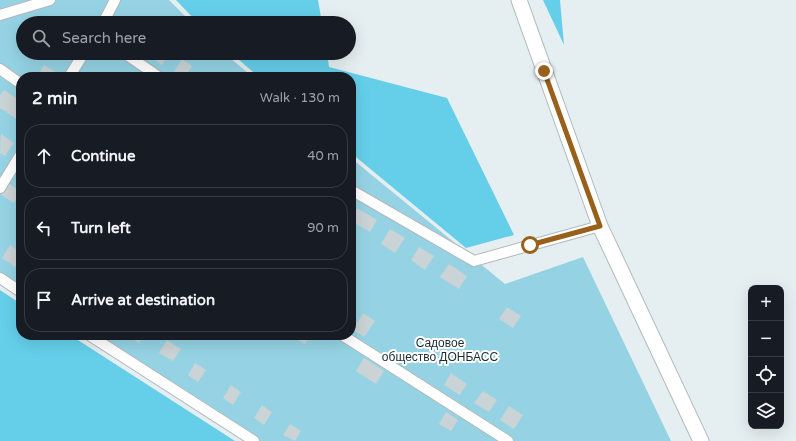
<!DOCTYPE html>
<html lang="en">
<head>
<meta charset="utf-8">
<style>
	:root { --surface:#171b24; --page:#20242c; --text:#f1f3f6; --muted:#9ea1a6; --line:#363941 }
	body { margin:0; font-family:"Varela Round",sans-serif; background:var(--page); color:var(--text) }
	.controls { position:absolute; right:12px; bottom:12px; display:grid; overflow:hidden; border-radius:8px; box-shadow:0 4px 16px #0002 }
	.controls button { width:36px; height:36px; display:grid; place-items:center; padding:0; border:0; border-bottom:1px solid var(--line); background:var(--surface); color:var(--text); font:20px sans-serif }
	.stop { position:absolute; width:12px; height:12px; margin:-9px; border:3px solid #98601b; border-radius:50%; background:#fff }
	.stop.end { background:#98601b; border-color:#fff; box-shadow:0 1px 4px #0008 }
	.list { margin:0; padding:0; list-style:none }
	h2 { display:flex; justify-content:space-between; align-items:center; height:52px; margin:0; padding:0 16px; font-size:17px }
	h2 small { font-size:13px; font-weight:400; color:var(--muted) }
	.list li { display:grid; grid-template-columns:26px 1fr auto; gap:12px; align-items:center; box-sizing:border-box; height:64px; margin:0 8px 8px; padding:0 8px; border:1px solid var(--line); border-radius:16px }
	.list b { display:block; font-size:15px; white-space:nowrap }
	.list em { font-size:13px; font-style:normal; color:var(--muted) }
	.icon { flex:none; width:22px; height:22px; fill:none; stroke:currentColor; stroke-width:2; stroke-linecap:round; stroke-linejoin:round }
	.map { position:relative; flex:none; width:796px; height:441px; overflow:hidden }
	.search { position:absolute; background:var(--surface); box-shadow:0 4px 16px #0002; left:16px; top:16px; width:340px; height:44px; display:flex; align-items:center; gap:10px; box-sizing:border-box; padding:0 14px; border-radius:22px; color:var(--muted); font-size:15px }
	.panel { position:absolute; background:var(--surface); box-shadow:0 4px 16px #0002; left:16px; top:72px; width:340px; height:268px; border-radius:16px }
	.map>svg:first-child { display:block }
	.green { fill:#95d3e4 }
	.forest { fill:#65cfea }
	.building { fill:#cad3d5 }
	.lines { fill:none; stroke-linecap:round; stroke-linejoin:round }
	.minor-casing { stroke:#b1b9bc; stroke-width:12 }
	.secondary-casing { stroke:#b1b9bc; stroke-width:17 }
	.minor { stroke:#fff; stroke-width:10 }
	.secondary { stroke:#fff; stroke-width:15 }
	.route { stroke:#98601b; stroke-width:5 }
	.labels { text-anchor:middle; stroke-width:4; stroke-linejoin:round; paint-order:stroke }
	.park-label { font-size:12px; fill:#192c32; stroke:#fff }
</style>
</head>
<body>
<div class="map">
<svg width="796" height="441" viewBox="0 0 796 441">
	<rect width="100%" height="100%" fill="#e5eef0"/>
	<path class="green" d="M0 0H169L192 23H23V53H224L253 77H21V297L0 284Z
		M351 158 505 284 583 257 671 441H245L80 335H351Z"/>
	<path class="forest" d="M176 0H318L322 23H198Z
		M543 0H560L564 45Z
		M231 53H327L329 67 447 98 514 235 466 248 351 153V77H259Z
		M0 290 21 304V335H70L235 441H0Z"/>
	<path class="building" d="M118 17 128 23H114Z
		M146 53H165L168 55 162 65Z
		M182 59 192 66 185 77 174 72Z
		M44 65 57 73 54 77H37Z
		M4 90 21 101V122L0 108V95Z
		M1 134 14 143 5 156 0 153Z
		M8 183 21 192 14 203 1 195Z
		M357 208 377 220 370 232 351 221Z
		M390 229 405 238 395 253 381 244Z
		M21 233V244L16 241Z
		M10 245 21 253V257L15 267 2 258Z
		M419 247 434 256 425 270 411 260Z
		M449 264 467 276 459 289 440 277Z
		M507 307 521 316 513 328 499 319Z
		M363 313 375 321 364 337 353 330Z
		M127 335H144L139 343Z
		M294 335H311L305 344 293 337Z
		M167 340 181 349 173 361 159 353Z
		M364 358 384 371 376 384 356 371Z
		M195 363 206 370 198 382 188 375Z
		M451 373 467 384 460 395 444 385Z
		M231 385 241 392 233 405 223 398Z
		M483 391 497 400 489 412 474 403Z
		M262 405 272 412 264 425 254 418Z
		M509 406 523 415 514 429 500 420Z
		M446 412 458 420 451 431 439 424Z
		M290 424 301 431 295 441 283 435Z"/>
	<g class="lines">
		<defs>
			<path id="minor" d="M0 15 50 0
				M103 23 115 0
				M124 53 159 77
				M0 69 21 84
				M69 77 84 53
				M0 188 21 154
				M351 190 474 261 600 226
				M0 278 21 292
				M89 335 254 441
				M342 335 508 441"/>
			<path id="secondary" d="M519 0 600 226 701 441"/>
		</defs>
		<use href="#minor" class="minor-casing"/>
		<use href="#secondary" class="secondary-casing"/>
		<use href="#minor" class="minor"/>
		<use href="#secondary" class="secondary"/>
	</g>
	<g class="lines">
		<path class="route" d="M530 245 600 226 544 71"/>
	</g>
	<g class="labels">
		<g class="park-label">
			<text x="440" y="347">Садовое<tspan x="440" dy="14">общество ДОНБАСС</tspan></text>
		</g>
	</g>
</svg>
<div class="controls">
<button>+</button>
<button>−</button>
<button><svg class="icon" aria-label="locate" viewBox="0 0 24 24"><circle cx="12" cy="12" r="6"/><path d="M12 2v4M12 18v4M2 12h4M18 12h4"/></svg></button>
<button><svg class="icon" aria-label="layers" viewBox="0 0 24 24"><path d="M12 4l9 5-9 5-9-5zM3 14l9 5 9-5"/></svg></button>
</div>
<div class="stop" style="left:530px;top:245px"></div>
<div class="stop end" style="left:544px;top:71px"></div>
<div class="search"><svg class="icon" aria-label="search" viewBox="0 0 24 24"><circle cx="10" cy="10" r="6"/><path d="M15 15l6 6"/></svg>Search here</div>
<section class="panel">
<h2>2 min<small>Walk · 130 m</small></h2>
<ul class="list">
<li><svg class="icon" aria-label="ahead" viewBox="0 0 24 24"><path d="M12 20V5M6 11l6-6 6 6"/></svg><div><b>Continue</b></div><em>40 m</em></li>
<li><svg class="icon" aria-label="left" viewBox="0 0 24 24"><path d="M17 20v-9H6M10 6l-5 5 5 5"/></svg><div><b>Turn left</b></div><em>90 m</em></li>
<li><svg class="icon" aria-label="arrive" viewBox="0 0 24 24"><path d="M6 21V4h12l-3 4 3 4H6"/></svg><div><b>Arrive at destination</b></div></li>
</ul>
</section>
</div>
</body>
</html>
